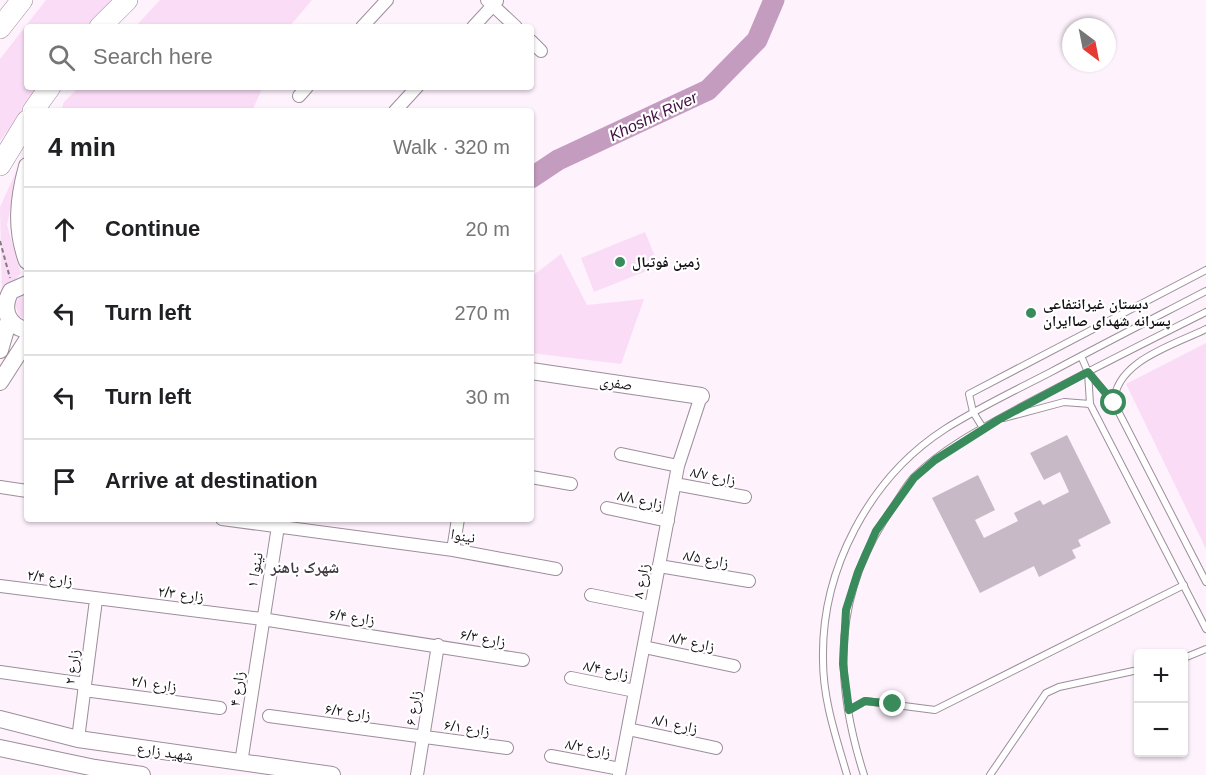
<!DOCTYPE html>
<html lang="en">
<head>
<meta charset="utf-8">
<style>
	:root { --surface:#fff; --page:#f6f6f6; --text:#202124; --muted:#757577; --line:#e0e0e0 }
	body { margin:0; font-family:Helvetica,"Noto Naskh Arabic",sans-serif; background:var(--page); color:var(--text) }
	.controls { position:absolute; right:18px; bottom:18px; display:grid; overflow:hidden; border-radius:6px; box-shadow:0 2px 4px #0004 }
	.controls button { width:54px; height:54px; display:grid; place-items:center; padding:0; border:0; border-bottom:2px solid var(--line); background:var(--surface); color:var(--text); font:30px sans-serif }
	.compass { position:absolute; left:1062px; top:18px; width:54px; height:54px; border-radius:50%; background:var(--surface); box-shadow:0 2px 4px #0004; rotate:148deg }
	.stop { position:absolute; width:18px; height:18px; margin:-14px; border:4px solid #3a8b5c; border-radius:50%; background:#fff }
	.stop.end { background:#3a8b5c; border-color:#fff; box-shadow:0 2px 6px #0008 }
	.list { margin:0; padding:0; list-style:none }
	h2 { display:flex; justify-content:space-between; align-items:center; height:78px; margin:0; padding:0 24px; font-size:26px }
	h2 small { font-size:20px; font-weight:400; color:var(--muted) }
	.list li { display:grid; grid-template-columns:39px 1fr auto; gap:18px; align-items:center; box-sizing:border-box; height:84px; padding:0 24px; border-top:2px solid var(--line) }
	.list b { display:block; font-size:22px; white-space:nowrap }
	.list em { font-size:20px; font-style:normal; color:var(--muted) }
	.icon { flex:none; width:33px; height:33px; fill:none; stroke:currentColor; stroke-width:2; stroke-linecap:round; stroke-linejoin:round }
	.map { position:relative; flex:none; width:1206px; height:775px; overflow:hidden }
	.search { position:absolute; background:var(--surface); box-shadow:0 2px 4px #0004; left:24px; top:24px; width:510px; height:66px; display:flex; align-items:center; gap:15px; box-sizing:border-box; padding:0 21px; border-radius:6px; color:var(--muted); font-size:22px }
	.panel { position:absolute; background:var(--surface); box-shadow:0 2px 4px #0004; left:24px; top:108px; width:510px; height:414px; border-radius:6px }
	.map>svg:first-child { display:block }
	.green { fill:#fadcf7 }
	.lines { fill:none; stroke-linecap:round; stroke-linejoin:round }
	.river { stroke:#c49cc0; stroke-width:21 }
	.building { fill:#c8b9c6 }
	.lane-casing { stroke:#9c8e9a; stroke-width:8 }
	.street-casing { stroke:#9c8e9a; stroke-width:14 }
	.secondary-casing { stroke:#9c8e9a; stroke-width:18 }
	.highway-casing { stroke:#9c8e9a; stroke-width:22 }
	.path { stroke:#837a82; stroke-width:2; stroke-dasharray:4.5 3; stroke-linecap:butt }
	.lane { stroke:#fff; stroke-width:6 }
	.street { stroke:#fff; stroke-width:12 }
	.secondary { stroke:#fff; stroke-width:16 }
	.highway { stroke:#fff; stroke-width:21 }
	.route { stroke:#3a8b5c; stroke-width:8 }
	.poi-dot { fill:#3a8b5c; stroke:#fff; stroke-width:2 }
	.labels { text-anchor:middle; stroke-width:4.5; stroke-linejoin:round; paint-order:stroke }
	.poi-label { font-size:15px; font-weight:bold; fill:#151015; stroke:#fff; text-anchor:start }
	.street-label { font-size:15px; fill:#151015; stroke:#fff }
	.water-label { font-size:16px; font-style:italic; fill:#421141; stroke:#fff }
	.neighbourhood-label { font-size:16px; font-weight:bold; fill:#453944; stroke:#fff }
</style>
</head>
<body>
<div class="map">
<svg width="1206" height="775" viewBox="0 0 1206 775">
	<rect width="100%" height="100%" fill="#fef2fd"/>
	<path class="green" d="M46 0H111L87 27H27V87H41L0 141V59Z
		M160 0H312L289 27H135Z
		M79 87H257L261 91 252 111H61L64 102Z
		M20 163 7 225 21 273 2 295 0 207Z
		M645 232 659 266 594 292 581 258Z
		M561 254 587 305 644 299 621 364 531 353V277Z
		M27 294V320L19 316 15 304 19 297Z
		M1206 343V549L1126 384Z"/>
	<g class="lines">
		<path class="river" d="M531 178 558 160 708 90 757 40 774 0"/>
	</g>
	<path class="building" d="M1067 435 1111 523 1078 540 1081 546 1072 550 1076 558 1039 577 1034 566 980 593 932 498 978 475 995 510 975 520 984 538 1018 521 1014 513 1040 500 1043 505 1069 492 1060 472 1044 480 1030 453Z"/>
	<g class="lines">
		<defs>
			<path id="lane" d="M1206 329C1174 345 1115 361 1114 403L1206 582
				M1081 356 1088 372 1114 403
				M1088 372 1090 404
				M1004 418 1064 402 1090 404 1206 629
				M983 428 973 412 969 394 1206 270
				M1184 658 1206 649
				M849 710 865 701 935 710 1184 585
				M847 775C836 737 823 700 823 660 821 570 869 478 945 429 978 408 1014 391 1049 373 1101 345 1154 318 1206 291
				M864 775C833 678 833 592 893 507 900 497 906 486 914 477 945 446 990 424 1028 403 1087 372 1146 342 1206 312
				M990 775 1046 693 1059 687 1138 670"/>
			<path id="street" d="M487 0 516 27
				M362 27 387 0
				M473 27 497 1
				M531 41 541 51
				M299 96 307 87
				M395 111 417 87
				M621 454 678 466
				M531 477 571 484
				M675 484 745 497
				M0 487 27 491
				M607 508 668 521
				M222 519 453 550 556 569
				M453 550 458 519
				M659 566 749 581
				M0 586 262 619 523 660
				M591 595 651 607
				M644 647 734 666
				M0 672 85 684
				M571 678 635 691
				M84 690 220 708
				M269 716 507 748
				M628 729 716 748
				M78 739 96 600
				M551 756 620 769
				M241 763 279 520
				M417 775 438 645
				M619 775 678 466 701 396"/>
			<path id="secondary" d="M27 166C18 199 15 229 27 261
				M27 284 11 291C1 308 7 326 27 330
				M0 350 9 319
				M531 371 701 396
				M0 382 27 340
				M0 719 78 739 332 775
				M0 748 95 768 142 775"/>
			<path id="highway" d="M100 27 127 0
				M0 28 22 0
				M33 111 50 87
				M0 165 27 121"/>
		</defs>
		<use href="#lane" class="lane-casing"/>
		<use href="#street" class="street-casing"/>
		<use href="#secondary" class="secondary-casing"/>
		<use href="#highway" class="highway-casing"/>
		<path class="path" d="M0 241 10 278"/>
		<use href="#lane" class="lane"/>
		<use href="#street" class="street"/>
		<use href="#secondary" class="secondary"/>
		<use href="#highway" class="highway"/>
	</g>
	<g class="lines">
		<path class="route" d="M893 704 865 701 849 710 843 664 846 610 858 572 876 531 914 478 935 460 998 420 1088 372 1114 403"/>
	</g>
	<g class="poi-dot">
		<circle cx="620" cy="262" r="6"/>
		<circle cx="1031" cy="313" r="6"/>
	</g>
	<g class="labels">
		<g class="poi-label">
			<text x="632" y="267">زمین فوتبال</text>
			<text x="1043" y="309">دبستان غیرانتفاعی<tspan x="1043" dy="17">پسرانه شهدای صاایران</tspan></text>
		</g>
		<g class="street-label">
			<text transform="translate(616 383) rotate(8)" y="5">صفری</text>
			<text transform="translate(713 476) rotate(11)" y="5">۸/۷ زارع</text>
			<text transform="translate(640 500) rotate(12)" y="5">۸/۸ زارع</text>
			<text transform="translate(463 536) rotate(10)" y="5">نینوا</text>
			<text transform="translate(706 559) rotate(10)" y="5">۸/۵ زارع</text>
			<text transform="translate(255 570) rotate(-80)" y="5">۱ نینوا</text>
			<text transform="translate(50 578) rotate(8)" y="5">۲/۴ زارع</text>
			<text transform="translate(641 581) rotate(-79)" y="5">۸ زارع</text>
			<text transform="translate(181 594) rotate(7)" y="5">۲/۳ زارع</text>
			<text transform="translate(352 617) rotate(8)" y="5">۶/۴ زارع</text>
			<text transform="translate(483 638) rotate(10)" y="5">۶/۳ زارع</text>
			<text transform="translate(692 642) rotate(12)" y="5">۸/۳ زارع</text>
			<text transform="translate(72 667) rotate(-82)" y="5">۲ زارع</text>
			<text transform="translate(606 670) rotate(12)" y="5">۸/۴ زارع</text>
			<text transform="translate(154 684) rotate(8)" y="5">۲/۱ زارع</text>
			<text transform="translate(237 689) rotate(-82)" y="5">۴ زارع</text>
			<text transform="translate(413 708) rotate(-81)" y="5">۶ زارع</text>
			<text transform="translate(348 712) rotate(8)" y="5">۶/۲ زارع</text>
			<text transform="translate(675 724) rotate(12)" y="5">۸/۱ زارع</text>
			<text transform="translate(467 728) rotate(8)" y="5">۶/۱ زارع</text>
			<text transform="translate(588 748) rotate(11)" y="5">۸/۲ زارع</text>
			<text transform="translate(165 752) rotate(8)" y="5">شهید زارع</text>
		</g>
		<g class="water-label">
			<text transform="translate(653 116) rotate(-25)" y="6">Khoshk River</text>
		</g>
		<g class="neighbourhood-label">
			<text x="305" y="573">شهرک باهنر</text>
		</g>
	</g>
</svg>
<div class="controls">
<button>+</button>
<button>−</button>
</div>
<svg class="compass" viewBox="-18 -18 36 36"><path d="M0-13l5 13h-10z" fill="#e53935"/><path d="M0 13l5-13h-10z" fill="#757577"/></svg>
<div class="stop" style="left:1114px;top:403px"></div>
<div class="stop end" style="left:893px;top:704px"></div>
<div class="search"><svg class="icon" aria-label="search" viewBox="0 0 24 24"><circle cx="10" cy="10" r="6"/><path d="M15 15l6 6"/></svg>Search here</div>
<section class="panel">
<h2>4 min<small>Walk · 320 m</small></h2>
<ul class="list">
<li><svg class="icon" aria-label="ahead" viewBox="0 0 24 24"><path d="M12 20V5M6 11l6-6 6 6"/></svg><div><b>Continue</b></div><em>20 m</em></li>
<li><svg class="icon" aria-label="left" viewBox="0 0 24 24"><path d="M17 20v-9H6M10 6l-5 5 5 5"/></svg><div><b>Turn left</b></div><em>270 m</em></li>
<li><svg class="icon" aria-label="left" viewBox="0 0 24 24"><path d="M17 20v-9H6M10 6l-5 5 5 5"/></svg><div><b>Turn left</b></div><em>30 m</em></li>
<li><svg class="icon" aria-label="arrive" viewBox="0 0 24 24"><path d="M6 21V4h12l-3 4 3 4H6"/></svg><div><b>Arrive at destination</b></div></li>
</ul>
</section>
</div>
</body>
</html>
